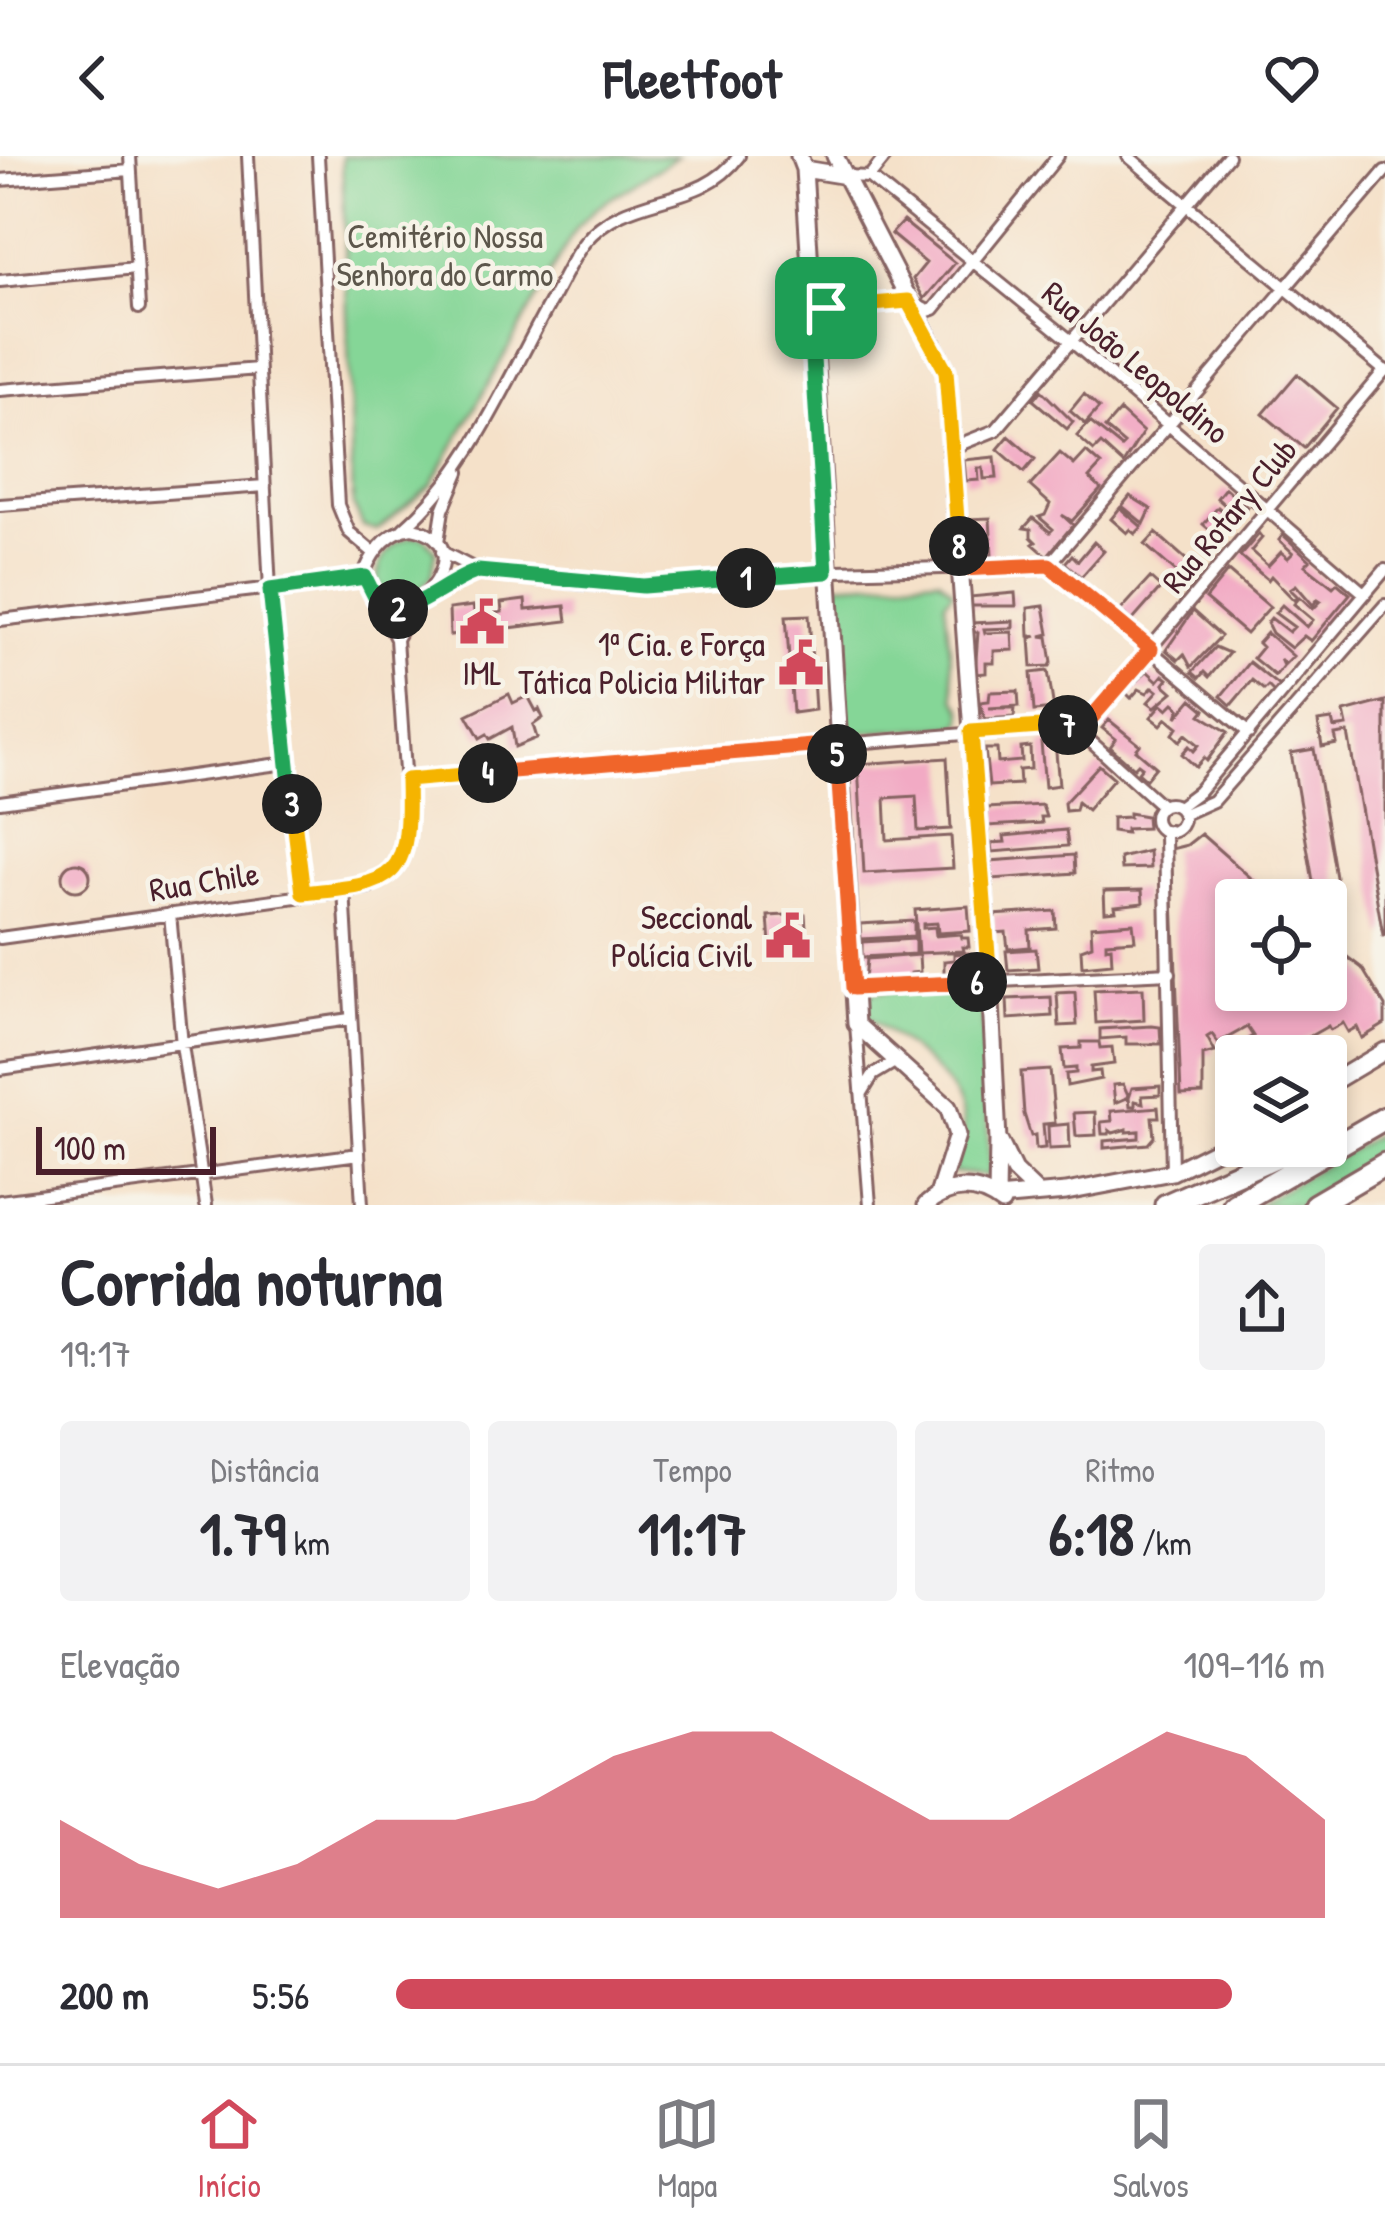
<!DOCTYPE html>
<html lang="pt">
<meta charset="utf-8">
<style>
body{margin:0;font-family:"Patrick Hand",sans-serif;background:#f2f2f3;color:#2b2b33;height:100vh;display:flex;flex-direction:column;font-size:45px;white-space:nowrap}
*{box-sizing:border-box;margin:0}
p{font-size:39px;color:#7c7c81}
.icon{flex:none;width:66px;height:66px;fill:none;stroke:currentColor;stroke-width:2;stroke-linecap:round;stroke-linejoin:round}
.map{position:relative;height:1049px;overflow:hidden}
.side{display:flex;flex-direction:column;background:#fff;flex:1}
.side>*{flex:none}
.buttons{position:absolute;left:1215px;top:723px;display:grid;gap:24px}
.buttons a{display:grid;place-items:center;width:132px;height:132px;border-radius:12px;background:#fff;box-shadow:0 6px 18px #0003;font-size:60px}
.scale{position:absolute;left:36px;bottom:30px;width:180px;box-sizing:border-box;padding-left:12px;border:6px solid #4a1f2b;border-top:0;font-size:33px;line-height:42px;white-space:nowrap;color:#4a1f2b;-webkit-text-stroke:9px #f7f3e8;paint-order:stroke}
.pin{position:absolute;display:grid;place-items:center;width:102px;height:102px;color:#fff;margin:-51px;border-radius:24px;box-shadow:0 6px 18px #0006}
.km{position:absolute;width:60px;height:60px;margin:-30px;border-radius:50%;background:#222;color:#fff;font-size:33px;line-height:60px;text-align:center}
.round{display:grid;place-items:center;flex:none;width:126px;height:126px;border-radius:12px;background:#f2f2f3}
.head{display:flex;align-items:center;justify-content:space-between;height:204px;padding:0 60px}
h1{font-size:66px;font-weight:800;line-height:90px}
.figures{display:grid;grid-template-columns:repeat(3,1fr);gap:18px;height:204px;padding:12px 60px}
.figures div{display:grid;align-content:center;border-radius:12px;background:#f2f2f3;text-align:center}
.figures b{font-size:60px;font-weight:800}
.figures small{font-size:33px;font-weight:400}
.figures p{font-size:33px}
.chart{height:336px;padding:24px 60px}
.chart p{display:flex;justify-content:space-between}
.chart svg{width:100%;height:216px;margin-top:12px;fill:#d1495b;opacity:.7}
ul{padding:0 60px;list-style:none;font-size:39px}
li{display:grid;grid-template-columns:192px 144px 1fr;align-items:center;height:90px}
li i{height:30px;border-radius:15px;background:#d1495b}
header{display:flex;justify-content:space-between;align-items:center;height:156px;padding:0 60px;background:#fff;font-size:54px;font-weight:800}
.tabs{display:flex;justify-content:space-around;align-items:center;height:168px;border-top:3px solid #e1e1e2;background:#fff;font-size:33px;color:#7c7c81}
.tabs a{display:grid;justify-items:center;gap:6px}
.tabs .current{color:#d1495b}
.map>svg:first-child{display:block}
</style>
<header><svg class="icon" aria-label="back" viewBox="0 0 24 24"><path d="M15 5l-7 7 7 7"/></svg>Fleetfoot<svg class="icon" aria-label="heart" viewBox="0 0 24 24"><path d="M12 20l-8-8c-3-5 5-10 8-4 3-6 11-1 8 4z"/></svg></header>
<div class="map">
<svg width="1385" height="1049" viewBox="0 0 1385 1049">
<rect width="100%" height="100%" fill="#f7f3e8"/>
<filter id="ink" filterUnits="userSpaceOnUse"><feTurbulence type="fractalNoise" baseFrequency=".00833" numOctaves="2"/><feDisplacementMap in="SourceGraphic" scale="24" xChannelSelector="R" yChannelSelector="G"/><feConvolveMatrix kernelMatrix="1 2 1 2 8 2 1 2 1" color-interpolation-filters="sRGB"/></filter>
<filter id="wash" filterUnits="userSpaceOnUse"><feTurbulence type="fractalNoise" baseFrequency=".004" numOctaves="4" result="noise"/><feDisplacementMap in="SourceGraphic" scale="48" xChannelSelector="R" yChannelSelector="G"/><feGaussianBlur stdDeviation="2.7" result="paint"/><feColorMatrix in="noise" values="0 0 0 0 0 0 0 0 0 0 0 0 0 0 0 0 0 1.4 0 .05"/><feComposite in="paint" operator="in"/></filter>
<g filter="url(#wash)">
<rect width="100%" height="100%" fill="#f5e1c9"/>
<path fill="#85d697" stroke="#687a61" stroke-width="3" d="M342 0H678L597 51 576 72 431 330 377 374 363 370 353 349Z
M417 380 425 382 436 395 432 420 410 444H389L377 425C378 402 394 382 417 380Z
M939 422 953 434 945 446 955 542 963 553V565L957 570 853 577 844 567 836 428Z
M967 830 982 842 990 1020 951 1016C955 1004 961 991 963 979 969 925 900 887 864 857L862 849 872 836Z
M1385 974V998L1299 1049H1256Z"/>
<g id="blocks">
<path fill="#f2aac4" d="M903 65 955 107 924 143 913 123 926 107 891 78Z
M1297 218 1337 252 1304 292 1263 258Z
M1041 234 1073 266 1067 273 1033 244Z
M1084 238 1099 252 1085 268 1070 255Z
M1120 255 1143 276 1123 308 1101 288 1094 295 1077 280 1090 266 1121 291 1124 288 1105 272Z
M1009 280 1035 303 1024 316 998 293Z
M1086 296 1101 309 1089 322 1101 333 1072 365 1062 359 1073 369 1047 400 1033 388 1036 386 1031 381V373L1024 372 1033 362 1050 376 1053 373 1039 361 1045 359 1050 348 1030 330 1060 297 1074 309Z
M995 301 997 322 984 323 983 312H978L979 324 966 325 964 304Z
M1225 332 1247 351 1238 361 1217 342Z
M1130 340 1151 353 1144 368 1122 350Z
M1218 351 1235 366 1220 383 1203 368Z
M1120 352 1142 371 1135 378 1130 374 1127 377 1111 363Z
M990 362 992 399 970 401 968 363Z
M1156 377 1197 413 1186 425 1145 389Z
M1259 378 1262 382 1251 395 1268 410 1281 396 1288 402 1293 397 1279 384 1283 379 1310 404 1305 409 1333 431 1337 427 1350 438 1311 485 1304 480 1291 492 1272 477 1267 467 1271 462 1289 476 1294 471 1275 457 1282 449 1307 471 1313 464 1294 448 1300 441 1313 453 1321 445 1318 443 1313 449 1296 429 1290 433 1297 440 1294 444 1271 420 1268 424 1240 400Z
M1094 386 1104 395 1081 421 1065 407 1072 399 1078 405Z
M1228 415 1270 451 1246 478 1205 443Z
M1150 422 1161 432 1132 465 1120 455Z
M1015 437 1016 450H970L969 441Z
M525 444 526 454 565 450 567 465 450 479 449 453 473 450 475 460 502 456 501 447Z
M1044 450 1049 478 1041 480 1048 481 1052 506 1050 510 1032 511 1030 482 1037 480H1029L1028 452Z
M1193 455 1221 480 1191 511 1184 498 1178 504 1166 494Z
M809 459 815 554 793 557 786 460Z
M1013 465V472L984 473 985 477 1012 476 1013 494 994 495V507H986V517L975 518 978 476H973L972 467Z
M1267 477 1293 500 1285 508 1280 503 1283 510 1275 520 1253 502 1262 491 1258 487Z
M1215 491 1229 497 1209 521 1204 516 1199 522 1192 516Z
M1249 506 1279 530 1274 536 1268 530 1264 534 1252 524 1231 549 1221 540Z
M1048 515 1054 553 1034 555 1031 517Z
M1147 515 1158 525 1163 519 1168 523 1164 528 1173 536 1155 551 1148 546 1158 535 1153 531 1147 537 1139 533 1131 542 1125 536Z
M1018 535 1019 550 989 552H1015L1014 561 985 563 980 546 989 545 990 536Z
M509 538 513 547 528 540 536 555 539 553 543 562 533 569 537 582 515 591 512 571 490 583 487 578 480 582 467 559Z
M1192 543 1205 554 1201 559 1228 576 1207 605 1204 602 1196 611 1182 598 1189 590 1194 595 1199 589 1186 578 1180 585 1173 578 1178 571 1167 562 1161 569 1151 561 1162 548 1168 553 1174 547 1180 552 1177 561Z
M1385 545V778L1383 779 1348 577 1335 579 1337 588 1322 591 1318 566 1332 564 1334 572 1347 570 1344 556Z
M1109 564 1140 589 1136 594 1156 611 1146 623 1138 616 1142 611 1138 608 1134 612 1110 591 1116 583 1102 572Z
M1055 586 1059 629 1045 631 1041 587Z
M1030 591 1031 613 1019 614 1020 628 989 630 985 593H997L998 607 1022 605 1021 592Z
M1314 593 1337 727 1314 731 1291 597Z
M947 602 951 673 918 675 916 640 885 642 887 684 951 680 953 712 864 717 858 608Z
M1099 609 1114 622 1087 654 1077 646 1075 654 1065 655 1064 647Z
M1042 649 1046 661H1041L1042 667 987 670V652Z
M1129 657 1146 660 1147 672 1126 673V677L1112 675V662L1129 661Z
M1066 674 1068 690 992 696 991 687 1005 686 1004 680Z
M1201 678 1276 744H1236V834H1326V785L1362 812 1385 850V868L1362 882 1357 871 1348 876 1343 867 1330 874 1328 870 1275 900H1248L1240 887 1253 880 1247 871 1218 887 1212 878 1207 881 1215 896 1203 899V938L1181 939 1171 693 1187 689Z
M1149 695 1150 712 1121 713 1120 702Z
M1074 699 1075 717 992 723 990 705Z
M62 721a14 14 0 1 1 28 0a14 14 0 1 1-28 0Z
M1142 734 1143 747 1115 750 1116 755 1105 756 1104 735Z
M968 750 970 775 938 777 937 767 923 768V772L935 771 936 780 961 778 962 782H968L969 791H963L964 795 918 797 915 754Z
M1055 755 1056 772 1029 774 1030 791 1008 793 1006 776 994 777 993 759Z
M805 758 808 799 771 802 768 760Z
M914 765V780L861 783 860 768Z
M1133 767 1135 784 1106 786V791L1111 790 1112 807 1082 810 1081 793 1092 789 1091 770Z
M915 783V798L862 801V786Z
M1036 793 1038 812 1008 814 1006 795Z
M969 797 970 817H958V812H953V818H944V805L954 804V798Z
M919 799 920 816 910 817V822L865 824 867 803Z
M1143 832 1144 864 1096 867 1094 834Z
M1075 836 1077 869 1059 870 1057 837Z
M1051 841 1052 860 1008 863 1007 843Z
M1152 870 1160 871 1161 888H1126V881L1100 883V873Z
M1081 886H1099L1100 892 1112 891 1114 908 1091 911V916L1100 915 1101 923 1067 930 1066 918 1076 917V912L1064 913 1062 893 1081 892Z
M1050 914 1055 967 1043 968 1045 992 1036 993 1035 979 1031 980 1024 958 1021 916Z
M1123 928 1129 941 1132 932 1160 930V939L1142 940 1143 947 1135 945V950H1130L1129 941 1115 947 1113 929Z
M1158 951 1159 961H1152L1154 981 1148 988 1104 992V985L1139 982V975L1127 976V973L1113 977 1109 974V978H1102L1101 966 1112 965 1111 955Z
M1095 956 1096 979 1076 980 1074 957Z
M1069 968 1070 992 1049 993 1048 970Z"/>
</g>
</g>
<g filter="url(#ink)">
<use href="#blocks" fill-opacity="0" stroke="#866362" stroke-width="3"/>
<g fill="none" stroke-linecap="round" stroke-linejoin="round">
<g stroke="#866362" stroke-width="16">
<path id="street" d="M130 0 139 152
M248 0 270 434 303 737
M318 0 338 349 349 376 374 397
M1128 0 1385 215
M847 20 869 21 886 0
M869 21 1071 185 1365 438
M0 24 130 14
M0 125 136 112
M810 153 908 145 928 155 934 153 1058 0
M0 234 258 213
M951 292 996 274 1228 0
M0 349 265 330
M412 372C501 389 375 517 365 415 374 394 389 375 412 372Z
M403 373C472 314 508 221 552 143 562 125 571 104 584 87 627 33 699 55 739 0
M438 386 443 354 459 316
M442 396 479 415
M1049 409 1385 15
M1049 409 1249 577
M430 437 479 415 585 428 643 430 836 415 1049 409
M0 464 365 421
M396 483 415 450
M1064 571 1089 584 1162 650
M407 624 1061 570 1093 560 1385 214
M0 646 287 607
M1155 662a14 14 0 1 1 28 0a14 14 0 1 1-28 0Z
M1178 651 1198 636 1385 414
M1184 658 1213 645 1385 449
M1168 675 1165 680 1172 1016
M344 733 362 1049
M170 758 182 889 206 1049
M0 782 368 731 390 716 399 703 408 659 396 483 376 443
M853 832 1170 817
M856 868 870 1049
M0 913 350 863
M862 937 873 919 898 904
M0 1045 359 998"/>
</g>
<g stroke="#866362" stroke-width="21">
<path id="secondary" d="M799 0 804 13 856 868 948 951 957 979 938 1039
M835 0 946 215 990 825 998 984 997 1042 1066 1036 1172 1016 1236 984
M804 13 847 20
M1326 930 1385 895
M1000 986 1014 1015 1036 1036
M926 1049C950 1028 977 1028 1002 1047"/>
</g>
<g stroke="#866362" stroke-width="27">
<path id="highway" d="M1166 1049 1300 990
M1234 1049 1385 962
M1315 1049 1385 1008"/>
</g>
<use href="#street" stroke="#fff" stroke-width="10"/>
<use href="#secondary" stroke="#fff" stroke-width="15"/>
<use href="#highway" stroke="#fff" stroke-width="21"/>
</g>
</g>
<g fill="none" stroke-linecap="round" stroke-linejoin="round" filter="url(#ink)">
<g stroke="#fff" stroke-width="24">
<path id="split-1" d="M746 422 826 416 810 153 826 152"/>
</g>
<g stroke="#fff" stroke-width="24">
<path id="split-2" d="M398 453C419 452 452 423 478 415L643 430 746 422"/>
</g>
<g stroke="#fff" stroke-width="24">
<path id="split-3" d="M292 648 270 434 365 421 376 443 398 453"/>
</g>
<g stroke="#fff" stroke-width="24">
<path id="split-4" d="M292 648 303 737C397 728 410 724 407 624L488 617"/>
</g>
<g stroke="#fff" stroke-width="24">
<path id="split-5" d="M488 617 836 588 837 598"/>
</g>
<g stroke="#fff" stroke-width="24">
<path id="split-6" d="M837 598 853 832 977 826"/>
</g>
<g stroke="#fff" stroke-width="24">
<path id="split-7" d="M977 826 990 825 971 576 1068 569"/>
</g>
<g stroke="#fff" stroke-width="24">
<path id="split-8" d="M959 390 961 413 1049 409 1151 493 1093 560 1068 569"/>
</g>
<g stroke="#fff" stroke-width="24">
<path id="split-9" d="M826 152 908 145 946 215 959 390"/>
</g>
<use href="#split-1" stroke="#22a559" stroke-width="15"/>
<use href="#split-2" stroke="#22a559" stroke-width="15"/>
<use href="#split-3" stroke="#22a559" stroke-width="15"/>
<use href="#split-4" stroke="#f5b400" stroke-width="15"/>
<use href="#split-5" stroke="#f0652b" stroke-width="15"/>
<use href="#split-6" stroke="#f0652b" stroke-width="15"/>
<use href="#split-7" stroke="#f5b400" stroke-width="15"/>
<use href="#split-8" stroke="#f0652b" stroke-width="15"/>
<use href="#split-9" stroke="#f5b400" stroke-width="15"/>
</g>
<defs>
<g id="civic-bare" transform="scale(3.6)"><path d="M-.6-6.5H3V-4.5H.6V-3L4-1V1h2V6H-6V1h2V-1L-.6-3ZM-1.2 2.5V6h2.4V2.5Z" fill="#d1495b" stroke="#f7f3e8" stroke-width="2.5" paint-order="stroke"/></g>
</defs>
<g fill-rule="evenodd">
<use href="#civic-bare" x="482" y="466"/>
<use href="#civic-bare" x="801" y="507"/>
<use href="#civic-bare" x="788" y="780"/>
</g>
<g text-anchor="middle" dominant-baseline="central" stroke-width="9" stroke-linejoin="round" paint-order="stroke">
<g font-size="33" fill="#5c564b" stroke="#f7f3e8">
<text x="445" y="80">Cemitério Nossa<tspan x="445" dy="38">Senhora do Carmo</tspan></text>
</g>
<g font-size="33" fill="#4a1f2b" stroke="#f7f3e8">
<text transform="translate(1136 206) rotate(40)">Rua João Leopoldino</text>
<text transform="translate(1229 359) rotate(-50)">Rua Rotary Club</text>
<text transform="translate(204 725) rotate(-9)">Rua Chile</text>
</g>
<g font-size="33" fill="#4a1f2b" stroke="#f7f3e8" text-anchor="end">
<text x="765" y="488">1ª Cia. e Força<tspan x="765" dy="38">Tática Policia Militar</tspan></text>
<text x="482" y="517" text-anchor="middle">IML</text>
<text x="752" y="761">Seccional<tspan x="752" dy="38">Polícia Civil</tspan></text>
</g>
</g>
</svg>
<div class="buttons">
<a><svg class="icon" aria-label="locate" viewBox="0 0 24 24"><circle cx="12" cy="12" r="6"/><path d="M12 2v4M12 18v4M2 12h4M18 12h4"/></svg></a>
<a><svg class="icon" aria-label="layers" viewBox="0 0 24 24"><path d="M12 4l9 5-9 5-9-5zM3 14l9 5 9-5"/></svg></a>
</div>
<div class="scale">100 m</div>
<div class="pin" style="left:826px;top:152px;background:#1e9e55"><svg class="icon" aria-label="arrive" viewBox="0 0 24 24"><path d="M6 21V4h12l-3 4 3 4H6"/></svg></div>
<b class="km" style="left:746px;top:422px">1</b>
<b class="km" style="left:398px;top:453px">2</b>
<b class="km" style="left:292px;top:648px">3</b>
<b class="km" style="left:488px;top:617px">4</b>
<b class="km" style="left:837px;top:598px">5</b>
<b class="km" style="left:977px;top:826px">6</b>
<b class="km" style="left:1068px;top:569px">7</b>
<b class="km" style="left:959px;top:390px">8</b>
</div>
<section class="side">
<div class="head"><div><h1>Corrida noturna</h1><p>19:17</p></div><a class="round"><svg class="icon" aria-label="share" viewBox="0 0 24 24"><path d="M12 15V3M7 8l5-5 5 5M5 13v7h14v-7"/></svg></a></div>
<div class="figures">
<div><p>Distância</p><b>1.79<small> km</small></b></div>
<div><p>Tempo</p><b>11:17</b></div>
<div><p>Ritmo</p><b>6:18<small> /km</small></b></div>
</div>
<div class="chart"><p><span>Elevação</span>109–116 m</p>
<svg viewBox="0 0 160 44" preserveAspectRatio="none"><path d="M0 44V24L10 33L20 38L30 33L40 24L50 24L60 20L70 11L80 6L90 6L100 15L110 24L120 24L130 15L140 6L150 11L160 24V44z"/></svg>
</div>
<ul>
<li><b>200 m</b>5:56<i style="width:90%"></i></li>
</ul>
</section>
<nav class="tabs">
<a class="current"><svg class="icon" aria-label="home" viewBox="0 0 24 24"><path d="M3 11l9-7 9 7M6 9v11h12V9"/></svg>Início</a>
<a><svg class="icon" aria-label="map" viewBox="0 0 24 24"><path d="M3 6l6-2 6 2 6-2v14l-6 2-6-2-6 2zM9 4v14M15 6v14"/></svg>Mapa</a>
<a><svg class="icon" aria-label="saved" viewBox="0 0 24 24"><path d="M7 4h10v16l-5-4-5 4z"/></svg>Salvos</a>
</nav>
